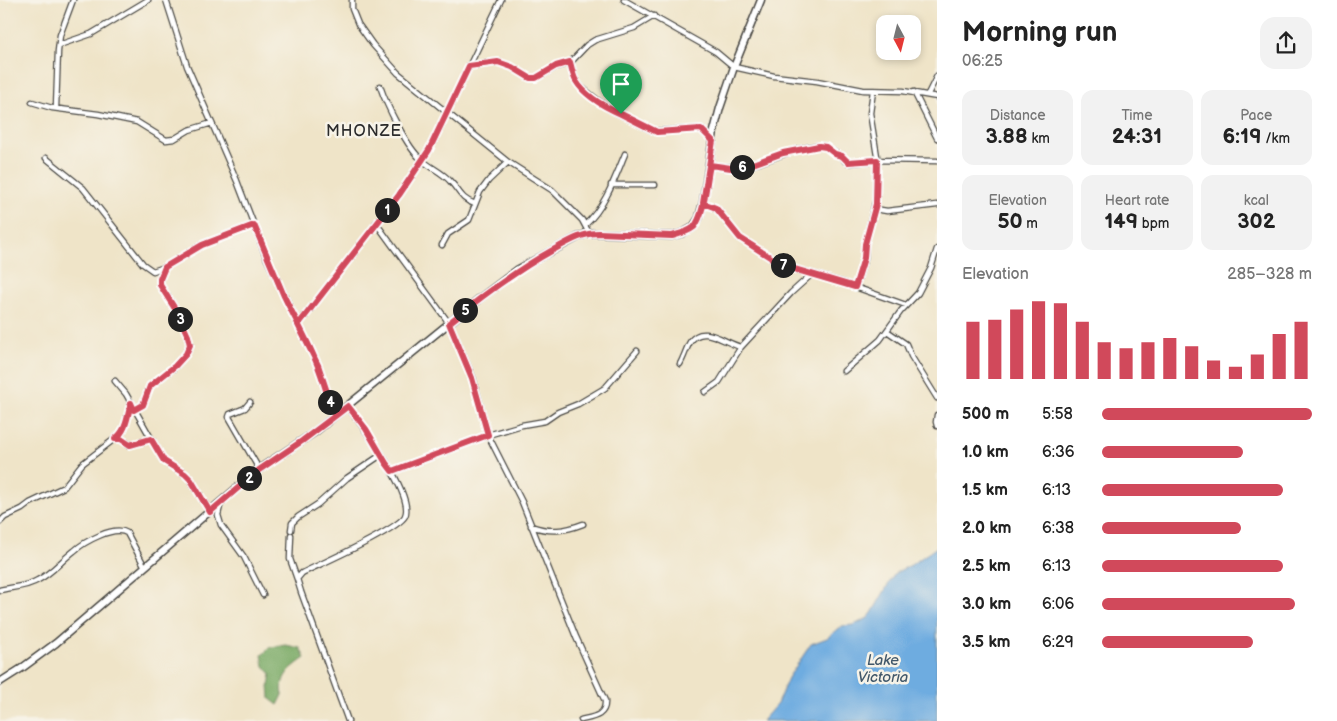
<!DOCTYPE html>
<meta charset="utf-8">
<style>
body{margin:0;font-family:"Balsamiq Sans",sans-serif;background:#f2f2f2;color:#222;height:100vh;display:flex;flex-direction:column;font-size:19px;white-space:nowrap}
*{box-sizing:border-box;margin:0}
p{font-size:16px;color:#767676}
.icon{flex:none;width:28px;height:28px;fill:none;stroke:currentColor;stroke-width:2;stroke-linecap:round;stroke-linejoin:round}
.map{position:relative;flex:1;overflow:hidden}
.side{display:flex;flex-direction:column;background:#fff;width:400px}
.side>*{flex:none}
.needle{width:32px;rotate:173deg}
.fabs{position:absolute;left:876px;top:15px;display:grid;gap:10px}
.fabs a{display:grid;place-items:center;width:45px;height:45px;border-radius:10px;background:#fff;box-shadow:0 2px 8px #0003;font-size:25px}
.pin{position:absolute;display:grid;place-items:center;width:42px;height:42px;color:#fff;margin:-51px -21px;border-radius:50% 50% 50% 0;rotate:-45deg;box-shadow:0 0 5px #0007}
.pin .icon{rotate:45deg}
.km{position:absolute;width:25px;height:25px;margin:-12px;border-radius:50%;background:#222;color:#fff;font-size:14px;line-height:25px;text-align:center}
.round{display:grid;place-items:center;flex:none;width:52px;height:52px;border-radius:15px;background:#f2f2f2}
.overview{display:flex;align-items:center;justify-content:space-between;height:85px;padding:0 25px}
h1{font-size:28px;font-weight:600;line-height:38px}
.metrics{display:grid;grid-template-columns:repeat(3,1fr);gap:8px;height:85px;padding:5px 25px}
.metrics div{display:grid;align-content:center;border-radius:12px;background:#f2f2f2;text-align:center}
.metrics b{font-size:21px;font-weight:600}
.metrics small{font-size:14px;font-weight:400}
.metrics p{font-size:14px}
.chart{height:140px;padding:10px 25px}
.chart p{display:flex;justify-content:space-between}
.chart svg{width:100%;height:90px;margin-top:5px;stroke:#d1495b;stroke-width:6}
ul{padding:0 25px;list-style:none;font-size:16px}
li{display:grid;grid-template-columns:80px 60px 1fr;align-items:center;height:38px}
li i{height:12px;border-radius:6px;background:#d1495b}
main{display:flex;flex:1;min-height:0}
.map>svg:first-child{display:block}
</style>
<main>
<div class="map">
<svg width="937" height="721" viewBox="0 0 937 721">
<rect width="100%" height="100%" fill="#f7f3e8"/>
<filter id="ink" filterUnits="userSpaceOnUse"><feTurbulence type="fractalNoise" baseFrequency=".02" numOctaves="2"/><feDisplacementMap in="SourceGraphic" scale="10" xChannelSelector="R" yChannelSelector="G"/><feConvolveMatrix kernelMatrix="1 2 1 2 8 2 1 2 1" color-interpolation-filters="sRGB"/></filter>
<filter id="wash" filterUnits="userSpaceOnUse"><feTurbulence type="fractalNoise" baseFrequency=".0096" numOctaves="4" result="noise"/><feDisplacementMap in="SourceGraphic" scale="20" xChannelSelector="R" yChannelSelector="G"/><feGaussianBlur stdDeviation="1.12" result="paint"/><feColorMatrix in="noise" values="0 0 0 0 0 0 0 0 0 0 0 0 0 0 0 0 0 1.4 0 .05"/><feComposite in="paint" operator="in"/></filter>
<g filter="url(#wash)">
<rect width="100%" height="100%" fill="#efe4c8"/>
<path fill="#78a963" stroke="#526a47" d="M286 645 300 648 305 658C291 668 279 676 283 695L278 705 270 699 269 685 271 674 264 666 262 655 270 647Z"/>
<path fill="#6eace0" stroke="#4c6c86" d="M937 547V721H762L777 704 788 678 811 644 827 638 842 626 854 625 868 618 872 613 895 573 911 565Z"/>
</g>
<g filter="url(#ink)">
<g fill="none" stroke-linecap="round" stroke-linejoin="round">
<g stroke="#484743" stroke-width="7">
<path id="minor" d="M166 0 187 66 237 181 267 259 318 365 335 416
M352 0V9L358 24 373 45 398 73 508 162 552 190 582 220 589 233
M624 0 716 52 734 67 774 76 817 81 863 90 903 91 937 97
M59 45 91 34 148 0
M570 63 576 81 581 87 608 108 654 131 701 129 713 141
M469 66 498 62 512 67 530 78H536L556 67 570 63 587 45 595 40 634 28 654 16
M380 86C386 104 407 148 422 160 431 168 442 172 450 181 460 191 460 199 475 204
M914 92 937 138
M928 94 937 76
M32 102 52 108 98 114 137 122 166 140 174 139 189 130 212 123
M56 108 58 51 60 35 73 0
M46 158 83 188 143 264 153 271 165 267 202 245 253 225
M710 165C726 168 743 168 759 163 773 158 809 143 822 146 828 147 835 154 842 156L845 161 850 163 877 160 937 161
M611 185H655
M703 203 716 208 740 238 784 266 841 282 906 305
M875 209 887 211 937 205
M376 223 449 323 473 378 488 435 522 502 576 637 605 701C606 716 593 717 581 720
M585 225C605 207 615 178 625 154
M442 245 448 234 469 220 480 192 489 180 508 162
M855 287 865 258V245L876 199 877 156 870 113 873 91
M298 325 399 195 429 150 501 0
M887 331 906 344 911 356 937 398
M680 364C684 357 686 349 690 342 703 323 724 343 741 347
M844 371 880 340 901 311 918 293 931 268 937 249
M115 381 126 394 164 461 185 474 191 480 210 512
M705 392 719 382 741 347 791 293 812 274
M250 402 245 408 230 414 229 417 259 469
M347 406C361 423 415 496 405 516 398 530 320 564 302 573L297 579 301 592 348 721
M134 410 143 405 150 386 175 367 186 354 190 345 188 336 177 311 160 285V279L165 267
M937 415 936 422 937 426
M116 439H121L130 445 151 439
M393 471 488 435 522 425 545 421 558 412 578 404 605 388 637 351
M221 502 218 515 221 525 244 557 263 595
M0 522 5 517 22 509 30 503 64 487 82 464 121 434 125 427 131 403
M531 526C550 533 565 531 583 524
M291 530 292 523 298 517 318 504 347 478 381 455
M291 535 290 559 297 579
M0 590C12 587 27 587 38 580 52 573 61 561 74 551 84 542 114 525 127 533L145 567"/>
</g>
<g stroke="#484743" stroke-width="9">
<path id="primary" d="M0 682 22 668 56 643 259 469 315 432 480 298 517 270 537 259 578 237 589 233 672 236 683 233 693 227 699 218 703 203 714 131 720 108 734 67 761 0"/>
</g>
<use href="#minor" stroke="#fff" stroke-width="4.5"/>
<use href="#primary" stroke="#fff" stroke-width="6"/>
</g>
</g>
<g fill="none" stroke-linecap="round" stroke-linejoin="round" filter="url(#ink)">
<g stroke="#fff" stroke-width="10">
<path id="route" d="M621 114C605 107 585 96 576 81 573 76 572 69 570 62L556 66 536 78H530L512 67 498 62 469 66 429 150 399 195 298 325 318 365 335 416 302 441 259 470 210 512 191 480 185 474 164 461 151 439 130 445 121 439H115C127 430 127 417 131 403L134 410 143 405 150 386 175 366 186 354 190 345 188 336 177 312 160 285V279L165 267 202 245 254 225 284 296C295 319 308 341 317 364 324 381 328 399 335 416L348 406 366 429 386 463 392 471 488 435 472 378 449 323C482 296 515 271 553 250 568 242 581 233 599 233L672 236C679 234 688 232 694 227 705 214 706 182 710 165L731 168 747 166 783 153 819 146 826 147 835 154 842 156 848 162 877 160 876 204 865 244 864 258 855 287 784 266 740 238 716 208 703 203 713 141 701 129 657 132 621 114"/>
</g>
<use href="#route" stroke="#d1495b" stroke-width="6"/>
</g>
<g text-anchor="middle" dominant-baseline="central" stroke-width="5" stroke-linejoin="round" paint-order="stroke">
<g font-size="15" font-style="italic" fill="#42586a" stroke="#f7f3e8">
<text x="883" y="660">Lake<tspan x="883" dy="17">Victoria</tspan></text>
</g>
<g font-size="16" letter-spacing="1" fill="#2b2b2b" stroke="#f7f3e8">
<text x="364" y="131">MHONZE</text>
</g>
</g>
</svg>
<div class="fabs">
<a><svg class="needle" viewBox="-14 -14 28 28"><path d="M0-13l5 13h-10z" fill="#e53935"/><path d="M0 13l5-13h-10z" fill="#767676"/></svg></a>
</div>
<div class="pin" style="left:621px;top:114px;background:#1e9e55"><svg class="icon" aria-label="arrive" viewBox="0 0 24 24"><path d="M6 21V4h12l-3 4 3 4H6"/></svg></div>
<b class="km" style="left:387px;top:210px">1</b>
<b class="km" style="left:249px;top:478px">2</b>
<b class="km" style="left:180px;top:319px">3</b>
<b class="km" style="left:330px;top:402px">4</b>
<b class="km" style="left:465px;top:310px">5</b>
<b class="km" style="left:742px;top:167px">6</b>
<b class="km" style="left:783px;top:265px">7</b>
</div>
<section class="side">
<div class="overview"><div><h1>Morning run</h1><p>06:25</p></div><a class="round"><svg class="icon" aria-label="share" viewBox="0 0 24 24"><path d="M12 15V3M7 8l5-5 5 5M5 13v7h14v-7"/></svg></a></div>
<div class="metrics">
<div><p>Distance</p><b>3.88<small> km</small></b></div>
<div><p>Time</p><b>24:31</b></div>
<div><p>Pace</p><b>6:19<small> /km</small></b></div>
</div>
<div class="metrics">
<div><p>Elevation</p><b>50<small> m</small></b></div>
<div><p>Heart rate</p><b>149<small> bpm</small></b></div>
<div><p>kcal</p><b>302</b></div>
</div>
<div class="chart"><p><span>Elevation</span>285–328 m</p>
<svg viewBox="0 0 160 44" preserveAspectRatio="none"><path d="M5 44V16M15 44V15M25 44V10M35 44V6M45 44V7M55 44V16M65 44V26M75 44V29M85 44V26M95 44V24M105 44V28M115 44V35M125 44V38M135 44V32M145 44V22M155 44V16"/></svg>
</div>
<ul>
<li><b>500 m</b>5:58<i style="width:100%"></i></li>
<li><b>1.0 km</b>6:36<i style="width:67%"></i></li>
<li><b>1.5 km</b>6:13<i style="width:86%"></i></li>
<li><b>2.0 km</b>6:38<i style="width:66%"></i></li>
<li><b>2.5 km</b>6:13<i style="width:86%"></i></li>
<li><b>3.0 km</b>6:06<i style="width:92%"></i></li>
<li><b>3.5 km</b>6:29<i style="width:72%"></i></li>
</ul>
</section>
</main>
